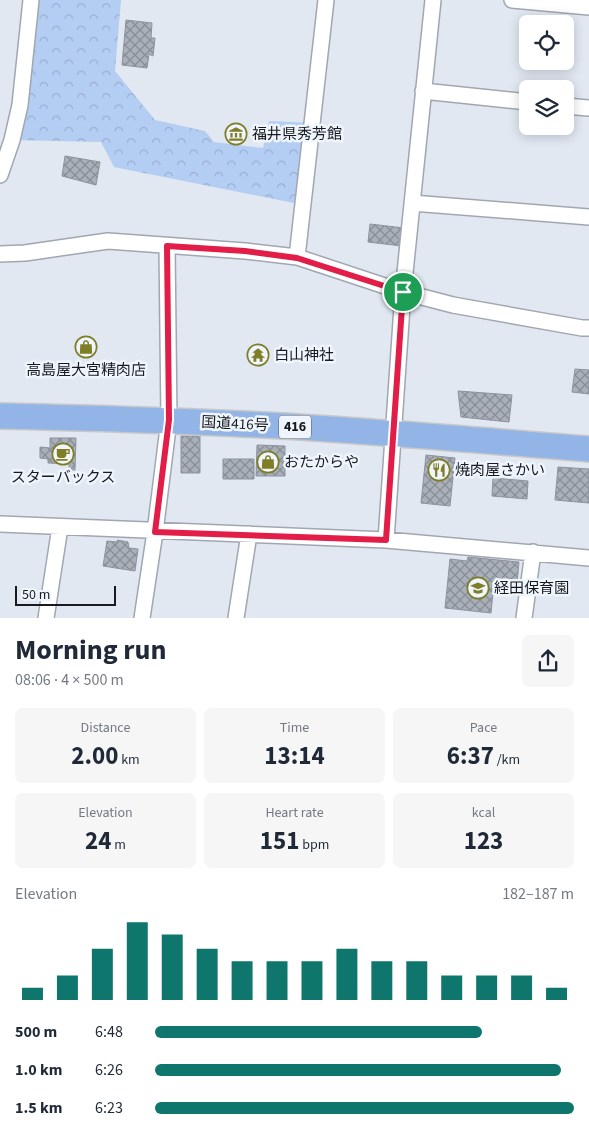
<!DOCTYPE html>
<meta charset="utf-8">
<style>
body{margin:0;font-family:"Source Sans 3","Noto Sans JP",sans-serif;background:#f6f6f7;color:#1f2937;height:100vh;display:flex;flex-direction:column;font-size:19px;white-space:nowrap}
*{box-sizing:border-box;margin:0}
p{font-size:16px;color:#747a83}
.icon{flex:none;width:28px;height:28px;fill:none;stroke:currentColor;stroke-width:2;stroke-linecap:round;stroke-linejoin:round}
.map{position:relative;height:618px;overflow:hidden}
.side{display:flex;flex-direction:column;background:#fff;flex:1}
.side>*{flex:none}
.buttons{position:absolute;left:519px;top:15px;display:grid;gap:10px}
.buttons a{display:grid;place-items:center;width:55px;height:55px;border-radius:8px;background:#fff;box-shadow:0 2px 12px #0003;font-size:25px}
.scale{position:absolute;left:15px;bottom:12px;width:101px;box-sizing:border-box;padding-left:5px;border:2px solid #181a1e;border-top:0;font-size:14px;line-height:18px;white-space:nowrap;color:#181a1e;-webkit-text-stroke:4px #eff5fd;paint-order:stroke}
.pin{position:absolute;display:grid;place-items:center;width:42px;height:42px;color:#fff;margin:-21px;border:2px solid #fff;border-radius:50%;box-shadow:0 1px 5px #0007}
.round{display:grid;place-items:center;flex:none;width:52px;height:52px;border-radius:8px;background:#f6f6f7}
.head{display:flex;align-items:center;justify-content:space-between;height:85px;padding:0 15px}
h1{font-size:28px;font-weight:700;line-height:38px}
.metrics{display:grid;grid-template-columns:repeat(3,1fr);gap:8px;height:85px;padding:5px 15px}
.metrics div{display:grid;align-content:center;border-radius:8px;background:#f6f6f7;text-align:center}
.metrics b{font-size:25px;font-weight:700}
.metrics small{font-size:14px;font-weight:400}
.metrics p{font-size:14px}
.chart{height:140px;padding:10px 15px}
.chart p{display:flex;justify-content:space-between}
.chart svg{width:100%;height:90px;margin-top:5px;stroke:#0f766e;stroke-width:6}
ul{padding:0 15px;list-style:none;font-size:16px}
li{display:grid;grid-template-columns:80px 60px 1fr;align-items:center;height:38px}
li i{height:12px;border-radius:6px;background:#0f766e}
.map>svg:first-child{display:block}
</style>
<div class="map">
<svg width="589" height="618" viewBox="0 0 589 618">
<defs>
<pattern id="forest-crowns" width="20" height="18" patternUnits="userSpaceOnUse" patternTransform="scale(1.25)"><rect width="20" height="18" fill="#b4cdf3"/><path d="M2 6a3 3 0 1 1 6 0M12 15a3 3 0 1 1 6 0" fill="none" stroke="#9aafd0"/></pattern>
<pattern id="building-cross-hatch" width="8" height="8" patternUnits="userSpaceOnUse" patternTransform="scale(1.25)"><rect width="8" height="8" fill="#a9b0b9"/><path d="M0 0l8 8M0 8l8-8" fill="none" stroke="#898e96"/></pattern>
</defs>
<rect width="100%" height="100%" fill="#e1e8f2"/>
<path fill="url(#forest-crowns)" d="M31 0H121L115 71 155 120 205 131 214 142 263 148 269 121 313 123 309 206 114 167 101 142 12 140Z"/>
<path fill="url(#building-cross-hatch)" stroke="#8d939d" d="M126 20 152 23 151 38H155L153 56 149 54 147 68 122 65Z
M65 156 100 162 96 185 62 176Z
M370 224 404 228 402 246 368 242Z
M575 369 589 370V394L572 392Z
M458 391 512 395 509 422 461 417Z
M181 436H200V473H181Z
M50 438H76L75 470H69V464L48 463V459L40 458V447L50 448Z
M257 445 285 446V476H256Z
M426 455 455 458 450 506 421 503Z
M223 459H254V479H223Z
M558 467 589 469V503L555 500Z
M493 478 528 481 527 499 492 496Z
M117 540 128 542 129 548 138 549 135 571 103 566 107 541 118 542Z
M468 557 519 562 516 595 493 592 491 613 445 608 450 559 467 561Z"/>
<g fill="none" stroke-linecap="round" stroke-linejoin="round">
<g stroke="#a1a7b1" stroke-width="18">
<path id="minor" d="M512 0 589 7
M423 91 528 102
M565 106 589 108
M0 175 12 140 20 105 31 0
M412 203 589 217
M0 254 25 253 108 241 245 251 297 257 403 292 453 305 582 328H589
M297 257 326 0
M0 524 386 540 589 558
M386 540 403 292 433 0
M46 618 60 527
M142 618 155 532 169 420 167 246
M236 618 249 534
M524 618 533 552"/>
</g>
<g stroke="#c8c8c9" stroke-width="28">
<path id="trunk" d="M0 416C95 418 189 421 283 426 385 432 487 441 589 449"/>
</g>
<use href="#minor" stroke="#fff" stroke-width="15"/>
<use href="#trunk" stroke="#92b4e6" stroke-width="25"/>
</g>
<g fill="none" stroke-linecap="round" stroke-linejoin="round">
<g stroke="#fff" stroke-width="10">
<path id="route" d="M167 246 245 251 297 258 403 292 386 540 155 532 169 420Z"/>
</g>
<use href="#route" stroke="#e11d48" stroke-width="6"/>
</g>
<defs>
<g id="museum-ring" transform="scale(1.125)"><circle r="9.5" fill="#eff5fd" stroke="#7f7d25" stroke-width="1.5"/><path d="M0-6L6-3V-2H-6V-3ZM-5-1h2V3h-2ZM-1-1h2V3h-2ZM3-1h2V3H3ZM-6 4H6V6H-6Z" fill="#7f7d25"/></g>
<g id="shop-ring" transform="scale(1.125)"><circle r="9.5" fill="#eff5fd" stroke="#7f7d25" stroke-width="1.5"/><path d="M-5-2.5h2.3a2.7 3.5 0 0 1 5.4 0H5L5.5 6h-11ZM-1.5-2.5h3a1.5 2.3 0 0 0-3 0Z" fill="#7f7d25"/></g>
<g id="temple-ring" transform="scale(1.125)"><circle r="9.5" fill="#eff5fd" stroke="#7f7d25" stroke-width="1.5"/><path d="M0-6L5-2H3V0L6.5 2.5H4V6H1.5V3h-3V6H-4V2.5H-6.5L-3 0V-2H-5Z" fill="#7f7d25"/></g>
<g id="cafe-ring" transform="scale(1.125)"><circle r="9.5" fill="#eff5fd" stroke="#7f7d25" stroke-width="1.5"/><path d="M-5.5-4.5H6V0H3Q3 3.5 0 3.5H-2.5Q-5.5 3.5-5.5 0ZM3-3.2v2h1.7v-2ZM-6 4.5H4V6H-6Z" fill="#7f7d25"/></g>
<g id="restaurant-ring" transform="scale(1.125)"><circle r="9.5" fill="#eff5fd" stroke="#7f7d25" stroke-width="1.5"/><path d="M-5-6h1v4h1v-4h1v4h1v-4h1v5L-1.5 .5V6h-2V.5L-5-1ZM5-6V6H3V1.5H1.5Q1.5-4 5-6Z" fill="#7f7d25"/></g>
<g id="school-ring" transform="scale(1.125)"><circle r="9.5" fill="#eff5fd" stroke="#7f7d25" stroke-width="1.5"/><path d="M0-5L7-2L0 1L-7-2ZM-4 1L0 2.5L4 1V4Q0 6-4 4Z" fill="#7f7d25"/></g>
</defs>
<g fill-rule="evenodd">
<use href="#museum-ring" x="236" y="134"/>
<use href="#shop-ring" x="86" y="347"/>
<use href="#temple-ring" x="258" y="355"/>
<use href="#cafe-ring" x="63" y="454"/>
<use href="#shop-ring" x="268" y="462"/>
<use href="#restaurant-ring" x="439" y="470"/>
<use href="#school-ring" x="478" y="588"/>
</g>
<g text-anchor="middle" dominant-baseline="central" stroke-width="5" stroke-linejoin="round" paint-order="stroke">
<rect fill="#eff5fd" stroke="#585c61" stroke-width="1" x="279" y="415.5" width="32" height="23" rx="4"/>
<g font-size="14" font-weight="bold" fill="#181a1e">
<text x="295" y="427">416</text>
</g>
<g font-size="15" fill="#181a1e" stroke="#eff5fd" text-anchor="start">
<text x="252" y="134">福井県秀芳館</text>
<text x="274" y="355">白山神社</text>
<text x="86" y="370" text-anchor="middle">高島屋大宮精肉店</text>
<text x="284" y="462">おたからや</text>
<text x="455" y="470">焼肉屋さかい</text>
<text x="63" y="477" text-anchor="middle">スターバックス</text>
<text x="494" y="588">経田保育園</text>
</g>
<g font-size="15" fill="#181a1e" stroke="#eff5fd">
<text transform="translate(235 424) rotate(3)">国道416号</text>
</g>
</g>
</svg>
<div class="buttons">
<a><svg class="icon" aria-label="locate" viewBox="0 0 24 24"><circle cx="12" cy="12" r="6"/><path d="M12 2v4M12 18v4M2 12h4M18 12h4"/></svg></a>
<a><svg class="icon" aria-label="layers" viewBox="0 0 24 24"><path d="M12 4l9 5-9 5-9-5zM3 14l9 5 9-5"/></svg></a>
</div>
<div class="scale">50 m</div>
<div class="pin" style="left:403px;top:292px;background:#1e9e55"><svg class="icon" aria-label="arrive" viewBox="0 0 24 24"><path d="M6 21V4h12l-3 4 3 4H6"/></svg></div>
</div>
<section class="side">
<div class="head"><div><h1>Morning run</h1><p>08:06 · 4 × 500 m</p></div><a class="round"><svg class="icon" aria-label="share" viewBox="0 0 24 24"><path d="M12 15V3M7 8l5-5 5 5M5 13v7h14v-7"/></svg></a></div>
<div class="metrics">
<div><p>Distance</p><b>2.00<small> km</small></b></div>
<div><p>Time</p><b>13:14</b></div>
<div><p>Pace</p><b>6:37<small> /km</small></b></div>
</div>
<div class="metrics">
<div><p>Elevation</p><b>24<small> m</small></b></div>
<div><p>Heart rate</p><b>151<small> bpm</small></b></div>
<div><p>kcal</p><b>123</b></div>
</div>
<div class="chart"><p><span>Elevation</span>182–187 m</p>
<svg viewBox="0 0 160 44" preserveAspectRatio="none"><path d="M5 44V38M15 44V32M25 44V19M35 44V6M45 44V12M55 44V19M65 44V25M75 44V25M85 44V25M95 44V19M105 44V25M115 44V25M125 44V32M135 44V32M145 44V32M155 44V38"/></svg>
</div>
<ul>
<li><b>500 m</b>6:48<i style="width:78%"></i></li>
<li><b>1.0 km</b>6:26<i style="width:97%"></i></li>
<li><b>1.5 km</b>6:23<i style="width:100%"></i></li>
</ul>
</section>
